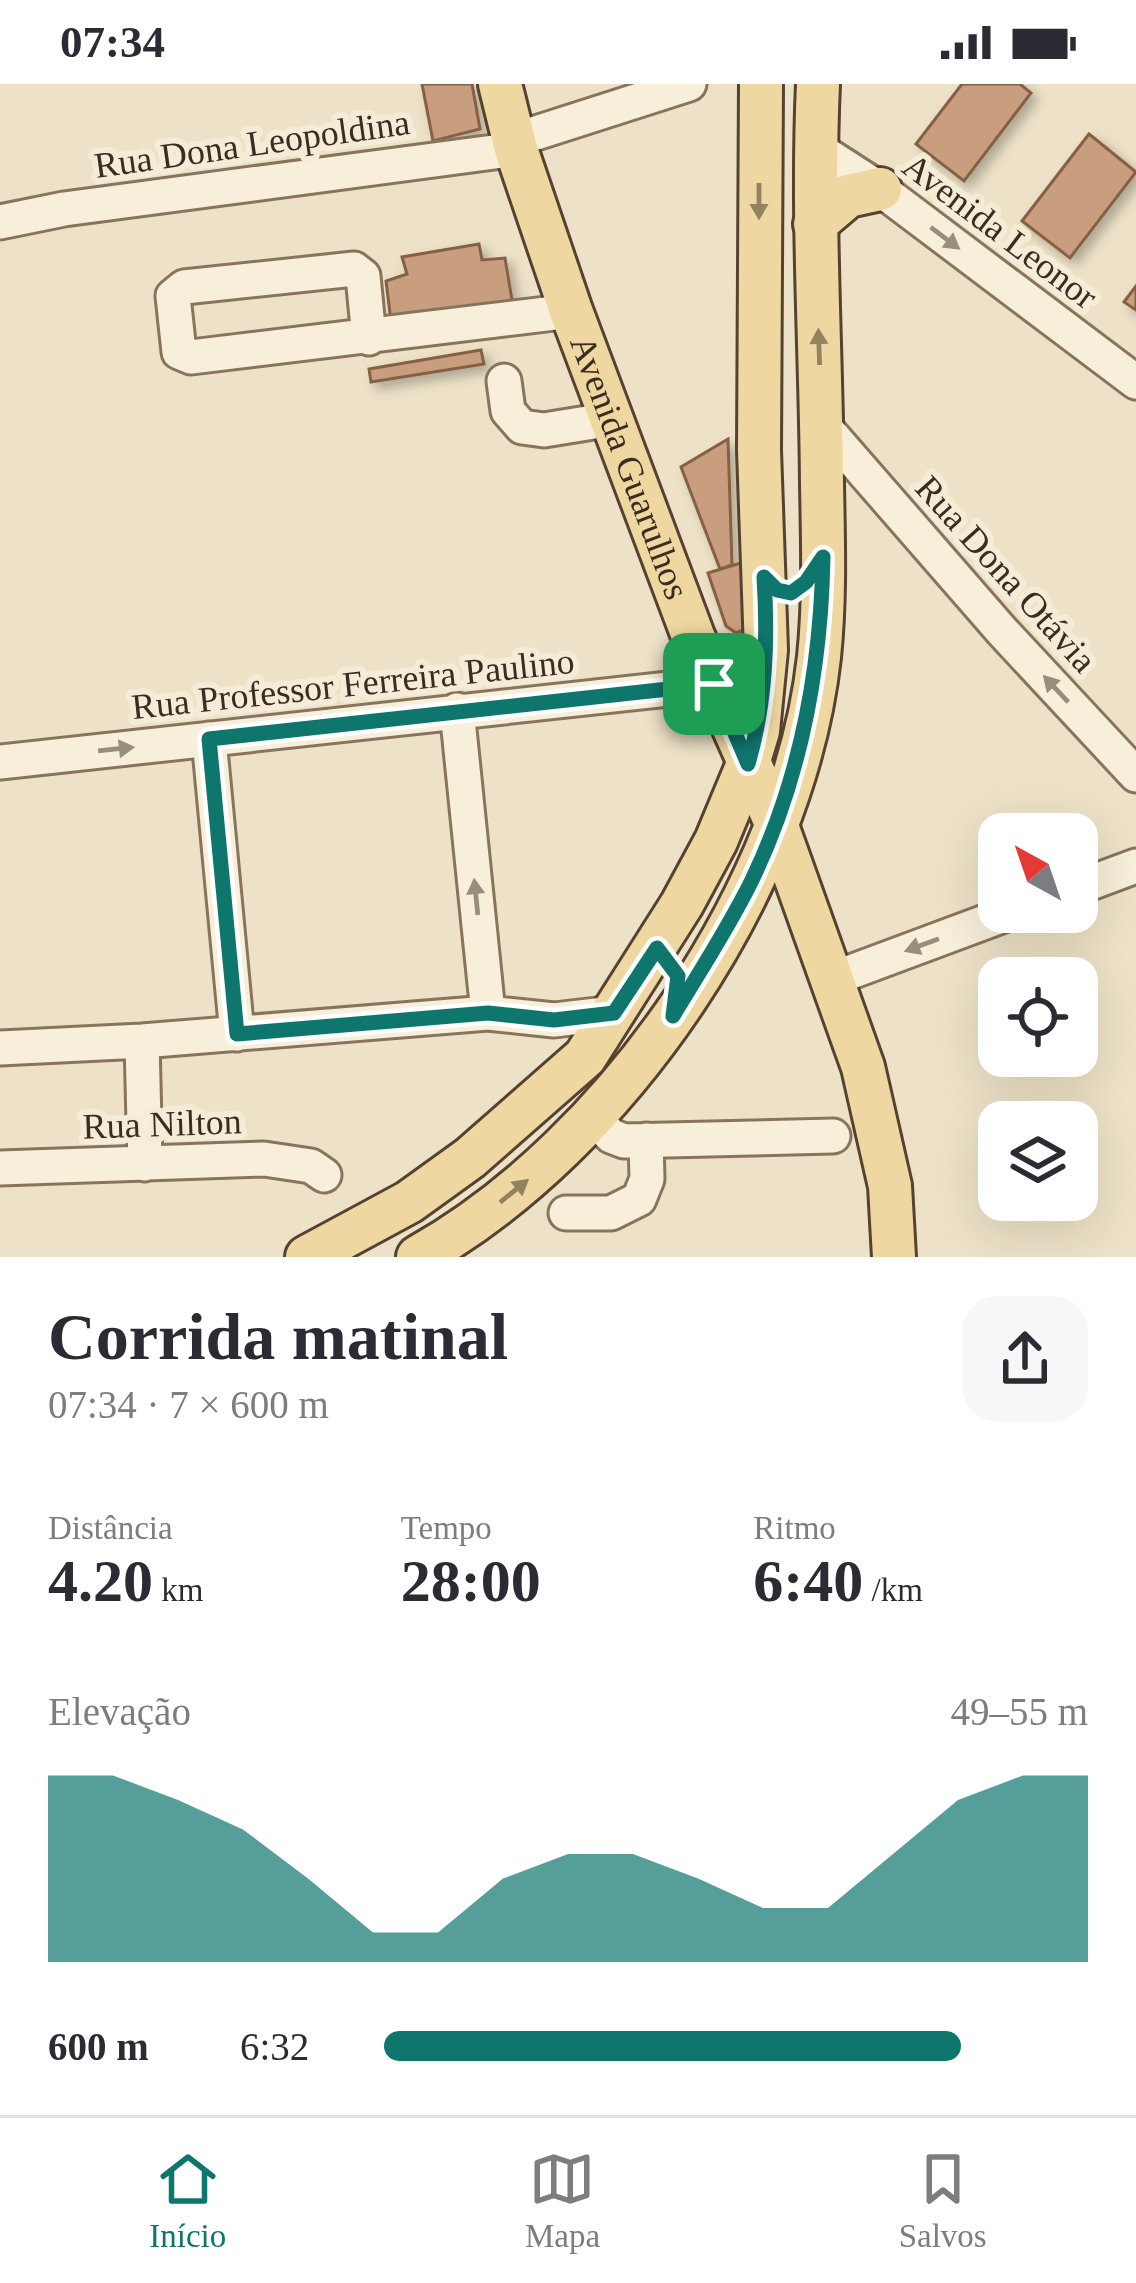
<!DOCTYPE html>
<html lang="pt">
<meta charset="utf-8">
<style>
body{margin:0;font-family:"Times New Roman",serif;background:#f7f7f7;color:#2b2b33;height:100vh;display:flex;flex-direction:column;font-size:45px;white-space:nowrap}
*{box-sizing:border-box;margin:0}
p{font-size:39px;color:#7c7c81}
.icon{flex:none;width:66px;height:66px;fill:none;stroke:currentColor;stroke-width:2;stroke-linecap:round;stroke-linejoin:round}
.map{position:relative;height:1173px;overflow:hidden}
.panel{display:flex;flex-direction:column;background:#fff;flex:1}
.panel>*{flex:none}
.needle{width:78px;rotate:320deg}
.fabs{position:absolute;left:978px;top:729px;display:grid;gap:24px}
.fabs a{display:grid;place-items:center;width:120px;height:120px;border-radius:24px;background:#fff;box-shadow:0 12px 48px #0002;font-size:60px}
.pin{position:absolute;display:grid;place-items:center;width:102px;height:102px;color:#fff;margin:-51px;border-radius:24px;box-shadow:0 6px 18px #0006}
.round{display:grid;place-items:center;flex:none;width:126px;height:126px;border-radius:36px;background:#f7f7f7}
.summary{display:flex;align-items:center;justify-content:space-between;height:204px;padding:0 48px}
h1{font-size:66px;font-weight:700;line-height:90px}
.metrics{display:grid;grid-template-columns:repeat(3,1fr);gap:18px;height:204px;padding:12px 48px}
.metrics div{display:grid;align-content:center}
.metrics b{font-size:60px;font-weight:700}
.metrics small{font-size:33px;font-weight:400}
.metrics p{font-size:33px}
.chart{height:336px;padding:24px 48px}
.chart p{display:flex;justify-content:space-between}
.chart svg{width:100%;height:216px;margin-top:12px;fill:#0f766e;opacity:.7}
ul{padding:0 48px;list-style:none;font-size:39px}
li{display:grid;grid-template-columns:192px 144px 1fr;align-items:center;height:90px}
li i{height:30px;border-radius:15px;background:#0f766e}
.status{display:flex;justify-content:space-between;align-items:center;height:84px;padding:0 60px;background:#fff;direction:ltr}
.status svg{height:33px;fill:currentColor}
.menu{display:flex;justify-content:space-around;align-items:center;height:168px;border-top:3px solid #e1e1e2;background:#fff;font-size:33px;color:#7c7c81}
.menu a{display:grid;justify-items:center;gap:6px}
.menu .selected{color:#0f766e}
.map>svg:first-child{display:block}
</style>
<div class="status"><b>07:34</b><svg viewBox="0 0 49 12"><path d="M0 12V9h3v3zM5 12V6h3v6zM10 12V3h3v9zM15 12V0h3v12zM26 1h20v11H26zM47 4h2v5h-2z"/></svg></div>
<div class="map">
<svg width="1136" height="1173" viewBox="0 0 1136 1173">
<defs>
<filter id="shadow"><feDropShadow dx="6" dy="6" stdDeviation="6" flood-color="#0004"/></filter>
</defs>
<rect width="100%" height="100%" fill="#ede2c7"/>
<path fill="#c99e7e" stroke="#865f44" stroke-width="3" filter="url(#shadow)" d="M422 0H472L480 45 433 57Z
M962 0H1020L1031 9 964 97 916 60Z
M1089 50 1136 88 1070 174 1022 137Z
M479 160 482 176 505 174 513 222 391 237 386 197 407 190 402 173Z
M1136 202V226L1124 218Z
M481 266 484 280 371 298 369 285Z
M728 355 732 481 720 485 681 383Z
M744 478 746 545 736 549 726 542 708 489Z"/>
<g fill="none" stroke-linecap="round" stroke-linejoin="round">
<g stroke="#88745d" stroke-width="39">
<path id="minor" d="M536 49 689 0
M815 63 880 105 1136 298
M0 138 64 125 516 65
M369 254 363 192 354 185 184 203 173 212 179 268 191 273 571 227
M504 297 508 327 522 343 544 346 612 335
M821 339 1002 547 1136 691
M457 626 488 929
M209 655 237 950
M0 678 714 600
M1077 804 1136 782
M832 895 1012 828
M142 957 145 1080
M0 964 142 957 488 929 554 936 614 929
M594 1033 611 1052 624 1057 833 1052
M0 1084 264 1075 311 1082 324 1091
M566 1129H611L639 1115 647 1095 646 1056"/>
</g>
<g stroke="#564231" stroke-width="48">
<g id="major">
<path id="s1" d="M500 0 516 65 571 227 693 552 776 739 863 983 890 1102 894 1173"/>
<path d="M815 140 848 112 880 105"/>
<path d="M307 1173 409 1118 470 1074 585 973 682 820 716 757 748 680 758 647 766 566 759 366 761 0"/>
<path d="M418 1173C618 1061 794 802 819 573 825 515 823 457 822 400 821 266 812 133 818 0"/>
</g>
</g>
<use href="#minor" stroke="#f8efda" stroke-width="33"/>
<use href="#major" stroke="#eed7a1" stroke-width="42"/>
</g>
<defs><path id="oneway-solid" d="M-6-.8H1V-3.2L6.5 0L1 3.2V.8H-6Z" transform="scale(3)"/></defs>
<g fill="#948260">
<use href="#oneway-solid" transform="translate(759 117) rotate(90)"/>
<use href="#oneway-solid" transform="translate(819 263) rotate(-92)"/>
<use href="#oneway-solid" transform="translate(514 1107) rotate(-39)"/>
</g>
<g fill="#988e7d">
<use href="#oneway-solid" transform="translate(945 154) rotate(37)"/>
<use href="#oneway-solid" transform="translate(1056 605) rotate(-133)"/>
<use href="#oneway-solid" transform="translate(116 665) rotate(-6)"/>
<use href="#oneway-solid" transform="translate(476 813) rotate(-96)"/>
<use href="#oneway-solid" transform="translate(922 861) rotate(160)"/>
</g>
<g fill="none" stroke-linecap="round" stroke-linejoin="round">
<g stroke="#fff" stroke-width="24">
<path id="route" d="M823 473C821 586 801 694 752 796 729 843 700 887 673 932L678 892 657 864 614 929 554 936 488 929 237 950 209 655 714 600 748 680C766 618 768 556 764 493L777 506 791 509 806 498Z"/>
</g>
<use href="#route" stroke="#0f766e" stroke-width="15"/>
</g>
<g text-anchor="middle" dominant-baseline="central" stroke-width="12" stroke-linejoin="round" paint-order="stroke">
<g font-size="36" fill="#392c20" stroke="#f4ecd6">
<text transform="translate(252 60) rotate(-8)">Rua Dona Leopoldina</text>
<text transform="translate(1000 147) rotate(37)">Avenida Leonor</text>
<text stroke="none"><textPath href="#s1" startOffset="405">Avenida Guarulhos</textPath></text>
<text transform="translate(1006 490) rotate(48)">Rua Dona Otávia</text>
<text transform="translate(353 600) rotate(-6)">Rua Professor Ferreira Paulino</text>
<text transform="translate(162 1040) rotate(-2)">Rua Nilton</text>
</g>
</g>
</svg>
<div class="fabs">
<a><svg class="needle" viewBox="-14 -14 28 28"><path d="M0-13l5 13h-10z" fill="#e53935"/><path d="M0 13l5-13h-10z" fill="#7c7c81"/></svg></a>
<a><svg class="icon" aria-label="locate" viewBox="0 0 24 24"><circle cx="12" cy="12" r="6"/><path d="M12 2v4M12 18v4M2 12h4M18 12h4"/></svg></a>
<a><svg class="icon" aria-label="layers" viewBox="0 0 24 24"><path d="M12 4l9 5-9 5-9-5zM3 14l9 5 9-5"/></svg></a>
</div>
<div class="pin" style="left:714px;top:600px;background:#1e9e55"><svg class="icon" aria-label="arrive" viewBox="0 0 24 24"><path d="M6 21V4h12l-3 4 3 4H6"/></svg></div>
</div>
<section class="panel">
<div class="summary"><div><h1>Corrida matinal</h1><p>07:34 · 7 × 600 m</p></div><a class="round"><svg class="icon" aria-label="share" viewBox="0 0 24 24"><path d="M12 15V3M7 8l5-5 5 5M5 13v7h14v-7"/></svg></a></div>
<div class="metrics">
<div><p>Distância</p><b>4.20<small> km</small></b></div>
<div><p>Tempo</p><b>28:00</b></div>
<div><p>Ritmo</p><b>6:40<small> /km</small></b></div>
</div>
<div class="chart"><p><span>Elevação</span>49–55 m</p>
<svg viewBox="0 0 160 44" preserveAspectRatio="none"><path d="M0 44V6L10 6L20 11L30 17L40 27L50 38L60 38L70 27L80 22L90 22L100 27L110 33L120 33L130 22L140 11L150 6L160 6V44z"/></svg>
</div>
<ul>
<li><b>600 m</b>6:32<i style="width:82%"></i></li>
</ul>
</section>
<nav class="menu">
<a class="selected"><svg class="icon" aria-label="home" viewBox="0 0 24 24"><path d="M3 11l9-7 9 7M6 9v11h12V9"/></svg>Início</a>
<a><svg class="icon" aria-label="map" viewBox="0 0 24 24"><path d="M3 6l6-2 6 2 6-2v14l-6 2-6-2-6 2zM9 4v14M15 6v14"/></svg>Mapa</a>
<a><svg class="icon" aria-label="saved" viewBox="0 0 24 24"><path d="M7 4h10v16l-5-4-5 4z"/></svg>Salvos</a>
</nav>
